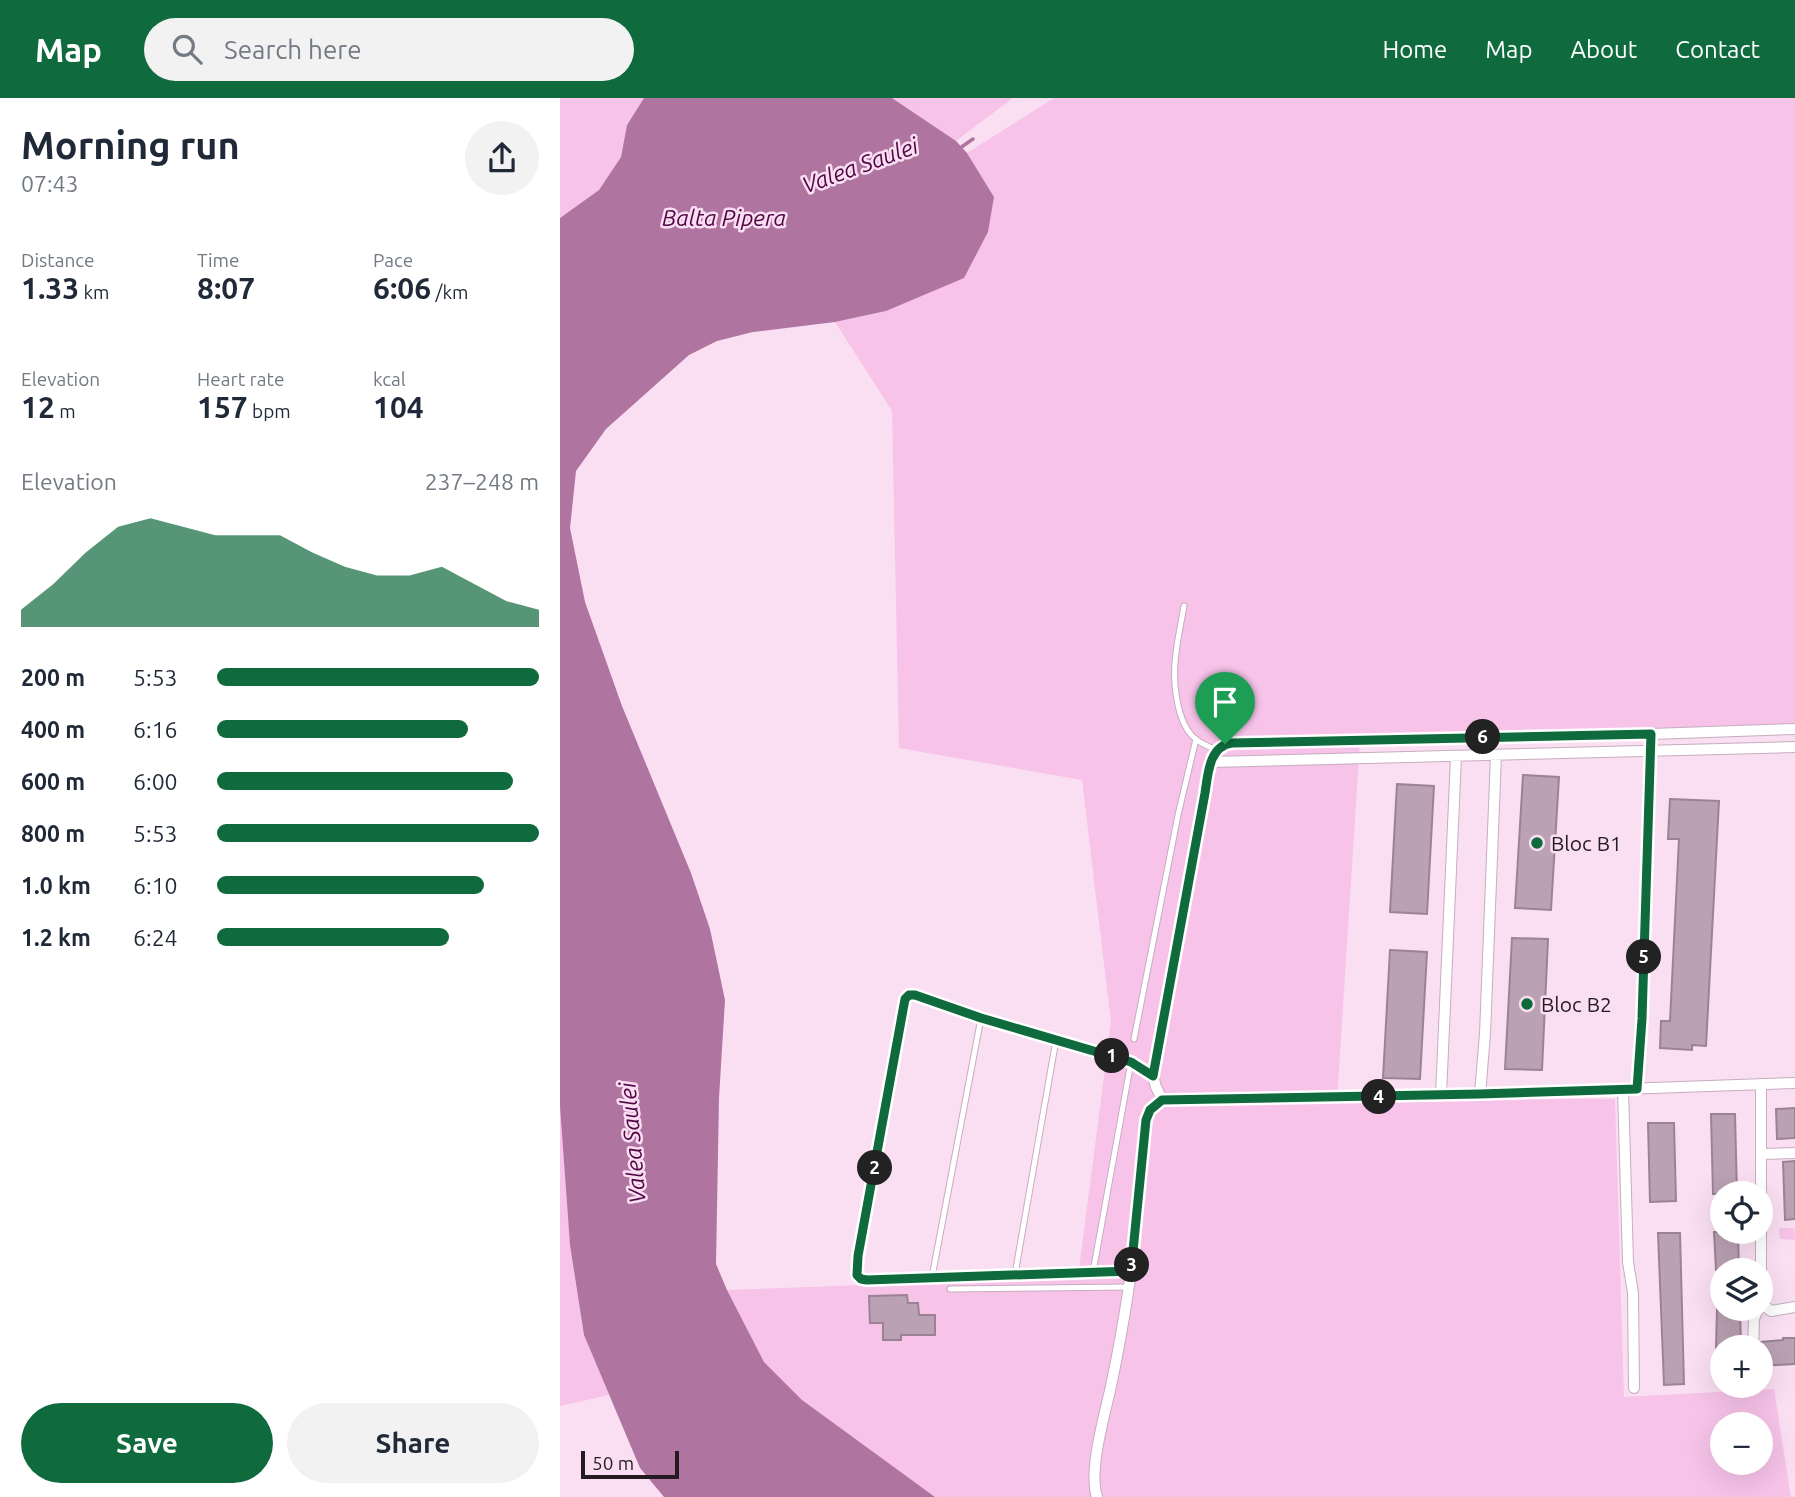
<!DOCTYPE html>
<meta charset="utf-8">
<style>
body{margin:0;font-family:Ubuntu,sans-serif;background:#f2f2f3;color:#1f2937;height:100vh;display:flex;flex-direction:column;font-size:26px;white-space:nowrap}
*{box-sizing:border-box;margin:0}
p{font-size:23px;color:#747a83}
.icon{flex:none;width:38px;height:38px;fill:none;stroke:currentColor;stroke-width:2;stroke-linecap:round;stroke-linejoin:round}
.map{position:relative;flex:1;overflow:hidden}
.panel{display:flex;flex-direction:column;background:#fff;width:560px}
.panel>*{flex:none}
.controls{position:absolute;left:1150px;top:1083px;display:grid;gap:14px}
.controls a{display:grid;place-items:center;width:63px;height:63px;border-radius:50%;background:#fff;box-shadow:0 7px 28px #0002;font-size:35px}
.scale{position:absolute;left:21px;bottom:18px;width:98px;box-sizing:border-box;padding-left:7px;border:4px solid #241b21;border-top:0;font-size:19px;line-height:24px;white-space:nowrap;color:#241b21;-webkit-text-stroke:5px #fadff2;paint-order:stroke}
.pin{position:absolute;display:grid;place-items:center;width:60px;height:60px;color:#fff;margin:-72px -30px;border-radius:50% 50% 50% 0;rotate:-45deg;box-shadow:0 0 7px #0007}
.pin .icon{rotate:45deg}
.km{position:absolute;width:35px;height:35px;margin:-18px;border-radius:50%;background:#222;color:#fff;font-size:19px;line-height:35px;text-align:center}
.round{display:grid;place-items:center;flex:none;width:74px;height:74px;border-radius:37px;background:#f2f2f3}
.head{display:flex;align-items:center;justify-content:space-between;height:119px;padding:0 21px}
h1{font-size:38px;font-weight:700;line-height:52px}
.figures{display:grid;grid-template-columns:repeat(3,1fr);gap:10px;height:119px;padding:7px 21px}
.figures div{display:grid;align-content:center}
.figures b{font-size:30px;font-weight:700}
.figures small{font-size:19px;font-weight:400}
.figures p{font-size:19px}
.chart{height:196px;padding:14px 21px}
.chart p{display:flex;justify-content:space-between}
.chart svg{width:100%;height:126px;margin-top:7px;fill:#0f6b3e;opacity:.7}
.button{display:flex;gap:14px;margin-top:auto;padding:14px 21px}
.button a{flex:1;height:80px;border-radius:42px;background:#0f6b3e;color:#fff;font-size:28px;font-weight:700;line-height:80px;text-align:center}
.button a+a{background:#f2f2f3;color:#1f2937}
ul{padding:0 21px;list-style:none;font-size:23px}
li{display:grid;grid-template-columns:112px 84px 1fr;align-items:center;height:52px}
li i{height:18px;border-radius:9px;background:#0f6b3e}
header{display:flex;align-items:center;gap:42px;box-sizing:border-box;height:98px;padding:0 35px;background:#0f6b3e;color:#fff}
header strong{font-size:33px}
nav{display:flex;gap:38px;margin-inline-start:auto;font-size:24px}
.search{width:490px;height:63px;background:#f2f2f3;display:flex;align-items:center;gap:18px;box-sizing:border-box;padding:0 24px;border-radius:38px;color:#747a83;font-size:26px}
main{display:flex;flex:1;min-height:0}
.map>svg:first-child{display:block}
</style>
<header>
<strong>Map</strong>
<div class="search"><svg class="icon" aria-label="search" viewBox="0 0 24 24"><circle cx="10" cy="10" r="6"/><path d="M15 15l6 6"/></svg>Search here</div>
<nav><a>Home</a><a>Map</a><a>About</a><a>Contact</a></nav>
</header>
<main>
<section class="panel">
<div class="head"><div><h1>Morning run</h1><p>07:43</p></div><a class="round"><svg class="icon" aria-label="share" viewBox="0 0 24 24"><path d="M12 15V3M7 8l5-5 5 5M5 13v7h14v-7"/></svg></a></div>
<div class="figures">
<div><p>Distance</p><b>1.33<small> km</small></b></div>
<div><p>Time</p><b>8:07</b></div>
<div><p>Pace</p><b>6:06<small> /km</small></b></div>
</div>
<div class="figures">
<div><p>Elevation</p><b>12<small> m</small></b></div>
<div><p>Heart rate</p><b>157<small> bpm</small></b></div>
<div><p>kcal</p><b>104</b></div>
</div>
<div class="chart"><p><span>Elevation</span>237–248 m</p>
<svg viewBox="0 0 160 44" preserveAspectRatio="none"><path d="M0 44V38L10 29L20 18L30 9L40 6L50 9L60 12L70 12L80 12L90 18L100 23L110 26L120 26L130 23L140 29L150 35L160 38V44z"/></svg>
</div>
<ul>
<li><b>200 m</b>5:53<i style="width:100%"></i></li>
<li><b>400 m</b>6:16<i style="width:78%"></i></li>
<li><b>600 m</b>6:00<i style="width:92%"></i></li>
<li><b>800 m</b>5:53<i style="width:100%"></i></li>
<li><b>1.0 km</b>6:10<i style="width:83%"></i></li>
<li><b>1.2 km</b>6:24<i style="width:72%"></i></li>
</ul>
<div class="button"><a>Save</a><a>Share</a></div>
</section>
<div class="map">
<svg width="1235" height="1399" viewBox="0 0 1235 1399">
<rect width="100%" height="100%" fill="#fadff2"/>
<path fill="#f7c3e9" fill-rule="evenodd" d="M0 0H84L67 27 61 59 39 92 0 120Z
M332 0H453L396 43Z
M494 0H1235V634L800 643 777 1002 1055 1001 1064 1299 1214 1291 1231 1399H375L242 1302 204 1264 167 1192 518 1179 551 924 522 682 339 650 332 313 275 224 326 213 434 99 407 55ZM1162 1326H1200V1365H1162Z
M0 1009 10 1147 24 1237 49 1297 0 1308Z
M1219 1130H1234L1235 1142 1220 1141Z"/>
<path fill="#b074a1" d="M84 0H332L396 43 407 55 434 99 428 134 404 180 326 213 275 224 193 234 157 243 129 257 46 331 16 373 10 430 25 504 62 608 131 775 150 831 165 902 159 1000 156 1166 167 1192 204 1264 242 1302 375 1399H104L80 1370 24 1237 10 1147 0 1009V120L39 92 61 59 67 27Z"/>
<g fill="none" stroke-linecap="round" stroke-linejoin="round">
<path stroke="#b074a1" stroke-width="3.5" d="M400 50 413 41"/>
</g>
<path fill="#baa1b3" stroke="#9b8394" stroke-width="2" d="M963 677 999 679 991 812 955 810Z
M837 686 874 688 867 816 830 814Z
M1110 701 1159 703 1146 948 1132 947V952L1100 950 1101 923H1110L1119 741H1108Z
M952 840 988 841 982 972 945 971Z
M830 852 867 854 860 981 823 980Z
M1235 1010V1040L1217 1041 1216 1011Z
M1151 1016H1175L1177 1096H1153Z
M1088 1025H1114L1116 1103 1090 1104Z
M1235 1063V1121L1225 1122 1223 1064Z
M1154 1134H1178L1179 1172H1156Z
M1098 1135H1120L1124 1286 1104 1287Z
M347 1197 348 1205H358L359 1217H375V1237H341V1242H323V1225H310L309 1198Z
M1157 1211H1180L1181 1250H1156Z
M1223 1240H1235V1266L1200 1268 1201 1244 1223 1242Z"/>
<g fill="none" stroke-linecap="round" stroke-linejoin="round">
<g stroke="#c6adbf" stroke-width="7">
<path id="lane" d="M624 508C617 547 609 576 620 615 623 625 628 636 637 642 642 646 650 649 656 652
M574 941 618 717 636 641
M571 1173 307 1182 301 1181 297 1177 296 1172 345 901 350 897H355L421 920 571 964 592 977
M533 1174 571 964
M455 1176 496 942
M372 1179 421 920
M390 1191 569 1189"/>
</g>
<g stroke="#c6adbf" stroke-width="12">
<path id="street" d="M652 664 1235 649
M1201 986V1201L1202 1206 1211 1213 1235 1209
M1063 991 1068 1164 1073 1195 1074 1290
M1077 991 1082 921 1090 646
M920 996 925 936 936 657
M881 997 896 659
M602 1001 596 989 593 978 645 695C648 676 649 648 672 645L1091 636 1235 631
M1201 1056 1235 1055
M1193 1250 1194 1221 1198 1211
M537 1399C528 1373 545 1316 551 1288 558 1255 564 1221 569 1188 577 1133 580 1077 586 1022L590 1012 602 1001 920 996 1235 985"/>
</g>
<use href="#lane" stroke="#fff" stroke-width="5"/>
<use href="#street" stroke="#fff" stroke-width="10"/>
</g>
<g fill="none" stroke-linecap="round" stroke-linejoin="round">
<g stroke="#fff" stroke-width="14">
<path id="route" d="M1091 636 1082 921 1077 991 920 996 602 1002 590 1012 586 1022 571 1173 307 1182 301 1181 297 1177 298 1158 345 901 349 897H355L421 920 571 964 593 978 645 695C648 676 649 648 672 645Z"/>
</g>
<use href="#route" stroke="#0f6b3e" stroke-width="9"/>
</g>
<g fill="#0f6b3e" stroke="#fadff2" stroke-width="2.5">
<circle cx="977" cy="745" r="7"/>
<circle cx="967" cy="906" r="7"/>
</g>
<g text-anchor="middle" dominant-baseline="central" stroke-width="5" stroke-linejoin="round" paint-order="stroke">
<g font-size="21" fill="#241b21" stroke="#fadff2" text-anchor="start">
<text x="991" y="745">Bloc B1</text>
<text x="981" y="906">Bloc B2</text>
</g>
<g font-size="23" font-style="italic" fill="#520646" stroke="#fadff2">
<text transform="translate(300 67) rotate(-20)">Valea Saulei</text>
<text x="164" y="119">Balta Pipera</text>
<text transform="translate(72 1045) rotate(-95)">Valea Saulei</text>
</g>
</g>
</svg>
<div class="controls">
<a><svg class="icon" aria-label="locate" viewBox="0 0 24 24"><circle cx="12" cy="12" r="6"/><path d="M12 2v4M12 18v4M2 12h4M18 12h4"/></svg></a>
<a><svg class="icon" aria-label="layers" viewBox="0 0 24 24"><path d="M12 4l9 5-9 5-9-5zM3 14l9 5 9-5"/></svg></a>
<a>+</a>
<a>−</a>
</div>
<div class="scale">50 m</div>
<div class="pin" style="left:665px;top:646px;background:#1e9e55"><svg class="icon" aria-label="arrive" viewBox="0 0 24 24"><path d="M6 21V4h12l-3 4 3 4H6"/></svg></div>
<b class="km" style="left:552px;top:958px">1</b>
<b class="km" style="left:315px;top:1070px">2</b>
<b class="km" style="left:572px;top:1167px">3</b>
<b class="km" style="left:819px;top:999px">4</b>
<b class="km" style="left:1084px;top:859px">5</b>
<b class="km" style="left:923px;top:639px">6</b>
</div>
</main>
